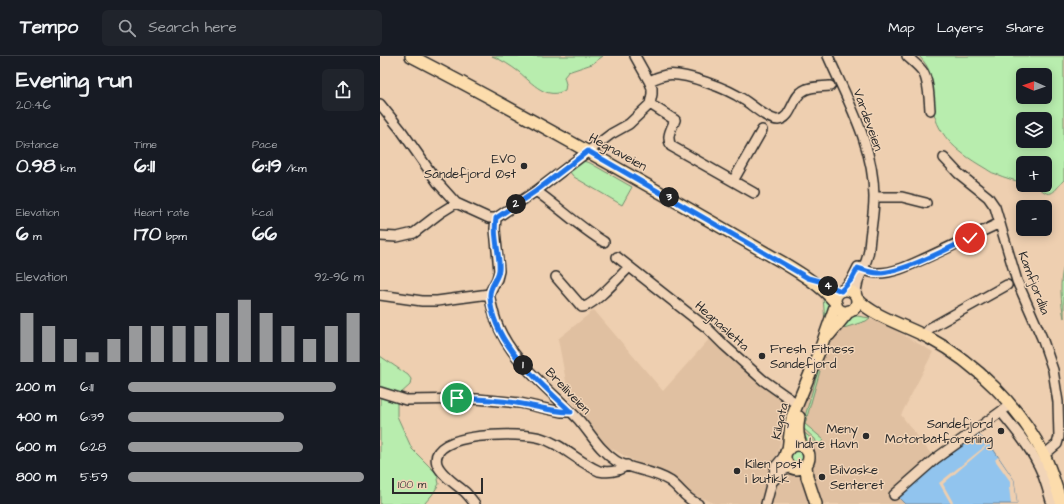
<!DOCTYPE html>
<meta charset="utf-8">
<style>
body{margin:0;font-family:"Architects Daughter",sans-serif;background:#20242c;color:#f1f3f6;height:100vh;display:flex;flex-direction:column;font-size:15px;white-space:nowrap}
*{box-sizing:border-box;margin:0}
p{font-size:13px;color:#9ea1a6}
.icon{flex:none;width:22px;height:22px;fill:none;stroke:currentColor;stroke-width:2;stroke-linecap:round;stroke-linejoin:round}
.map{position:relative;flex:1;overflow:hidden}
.side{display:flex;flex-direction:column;background:#171b24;width:380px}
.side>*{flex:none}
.needle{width:26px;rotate:272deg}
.fabs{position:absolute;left:636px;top:12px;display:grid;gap:8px}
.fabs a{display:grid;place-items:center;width:36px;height:36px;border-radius:6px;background:#171b24;box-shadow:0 2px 10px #0003;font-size:20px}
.scale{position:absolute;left:12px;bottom:10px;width:91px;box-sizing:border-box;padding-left:4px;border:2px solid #2b2b2b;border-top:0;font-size:11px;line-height:14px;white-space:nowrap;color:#2b2b2b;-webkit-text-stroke:3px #f1d4b7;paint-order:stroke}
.pin{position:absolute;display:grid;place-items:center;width:34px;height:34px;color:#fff;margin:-17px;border:2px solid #fff;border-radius:50%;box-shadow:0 1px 4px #0007}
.km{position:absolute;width:20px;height:20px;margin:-10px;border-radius:50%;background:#222;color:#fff;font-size:11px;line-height:20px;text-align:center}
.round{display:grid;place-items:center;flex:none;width:42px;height:42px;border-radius:6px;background:#20242c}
.headline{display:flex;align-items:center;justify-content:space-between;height:68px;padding:0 16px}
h1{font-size:22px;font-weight:700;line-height:30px}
.stats{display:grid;grid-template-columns:repeat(3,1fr);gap:6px;height:68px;padding:4px 16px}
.stats div{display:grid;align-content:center}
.stats b{font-size:20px;font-weight:700}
.stats small{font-size:11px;font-weight:400}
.stats p{font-size:11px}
.chart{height:112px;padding:8px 16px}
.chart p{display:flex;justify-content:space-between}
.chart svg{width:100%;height:72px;margin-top:4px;stroke:#98999b;stroke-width:6}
ul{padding:0 16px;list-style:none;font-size:13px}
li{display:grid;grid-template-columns:64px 48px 1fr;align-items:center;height:30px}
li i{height:10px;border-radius:5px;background:#98999b}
header{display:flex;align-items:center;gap:24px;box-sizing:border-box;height:56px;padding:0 20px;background:#171b24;border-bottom:1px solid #363941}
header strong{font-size:19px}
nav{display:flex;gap:22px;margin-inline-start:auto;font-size:14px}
.search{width:280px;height:36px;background:#20242c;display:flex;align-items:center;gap:10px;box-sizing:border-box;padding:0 14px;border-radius:6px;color:#9ea1a6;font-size:15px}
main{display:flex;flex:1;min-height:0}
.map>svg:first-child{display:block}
</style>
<header>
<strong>Tempo</strong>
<div class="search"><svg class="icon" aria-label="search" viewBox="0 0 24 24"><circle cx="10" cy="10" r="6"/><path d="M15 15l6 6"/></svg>Search here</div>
<nav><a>Map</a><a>Layers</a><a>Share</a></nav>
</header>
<main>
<section class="side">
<div class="headline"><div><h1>Evening run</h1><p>20:46</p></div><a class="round"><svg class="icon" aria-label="share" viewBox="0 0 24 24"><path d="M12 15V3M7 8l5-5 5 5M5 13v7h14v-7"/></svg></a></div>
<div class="stats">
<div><p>Distance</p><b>0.98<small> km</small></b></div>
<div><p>Time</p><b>6:11</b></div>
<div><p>Pace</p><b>6:19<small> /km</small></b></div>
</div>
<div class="stats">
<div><p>Elevation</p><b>6<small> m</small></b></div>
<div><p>Heart rate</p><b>170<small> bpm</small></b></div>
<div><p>kcal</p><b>66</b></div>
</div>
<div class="chart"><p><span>Elevation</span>92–96 m</p>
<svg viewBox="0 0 160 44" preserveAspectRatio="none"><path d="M5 44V14M15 44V22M25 44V30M35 44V38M45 44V30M55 44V22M65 44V22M75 44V22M85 44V22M95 44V14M105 44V6M115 44V14M125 44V22M135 44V30M145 44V22M155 44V14"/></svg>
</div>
<ul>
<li><b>200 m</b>6:11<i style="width:88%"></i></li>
<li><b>400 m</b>6:39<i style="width:66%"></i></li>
<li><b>600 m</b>6:28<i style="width:74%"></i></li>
<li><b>800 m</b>5:59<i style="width:100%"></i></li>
</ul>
</section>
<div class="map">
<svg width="684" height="448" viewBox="0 0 684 448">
<rect width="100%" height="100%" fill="#eecfb0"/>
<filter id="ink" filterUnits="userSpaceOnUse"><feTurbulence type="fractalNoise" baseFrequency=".025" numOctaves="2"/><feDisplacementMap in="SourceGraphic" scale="8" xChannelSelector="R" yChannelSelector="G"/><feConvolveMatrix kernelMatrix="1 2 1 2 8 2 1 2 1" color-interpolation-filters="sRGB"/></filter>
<g filter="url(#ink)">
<path fill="#e0c0a1" d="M214 254 283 335 331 281 410 353 382 448H335L317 440 227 390 189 341 178 283Z
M483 263 499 265 553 296 521 359 558 407 519 442 525 448H389L396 423 409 415 414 417 429 413 437 401 432 390 426 389 420 366 433 318 460 270Z"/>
<path fill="#b8edae" stroke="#728c6c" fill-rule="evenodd" d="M112 0H223L212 8 188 16 184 21 186 28 185 34C167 45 152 27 139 16 131 10 122 4 112 0Z
M539 0H684V124C678 129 673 143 663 135 660 133 658 131 655 129H665V107H643V127C634 124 625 122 616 118 611 117 607 113 603 111 576 95 555 78 552 46 550 25 555 17 539 0ZM643 19H665V41H643ZM643 63H665V85H643Z
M203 105 210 107 252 131 242 149 194 121 189 115Z
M684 210V262C681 247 679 224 684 210Z
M445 238 451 250 445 266 443 241Z
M477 260 490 262 486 265 461 273 470 261Z
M0 300 28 319 31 323 30 329 20 338 17 342V360L32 393 57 418 59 428 52 439 44 448H0Z
M438 315H440L425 368 444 384 442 387 437 388 435 383 423 372 424 364Z
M422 375 433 384 434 388H428L424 385Z
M410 401a7 7 0 1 1 14 0a7 7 0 1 1-14 0Z"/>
<path fill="#91c4ee" stroke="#6887a0" d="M598 379 609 387 634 424 637 448H525L519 442 552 412Z"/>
<path fill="#eecfb0" d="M609 387V388L605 392 563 428 574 448H571L559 427Z
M618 401 634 424 637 448H631L629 431H631L630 425 615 404Z"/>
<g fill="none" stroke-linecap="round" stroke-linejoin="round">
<g stroke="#2b2b2b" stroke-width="12">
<path id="minor" d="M448 0C468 45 494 91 494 141 494 159 490 176 489 193 488 204 482 215 478 225 477 229 476 235 476 240
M527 0C532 5 539 10 543 16 549 26 549 42 550 54
M269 25C274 23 280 20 286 19 304 16 349 33 364 44 372 49 388 64 398 64 412 63 412 41 423 35 430 30 441 31 450 30
M0 48 21 74 58 127 76 147 109 162H116
M270 48 295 64C291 74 286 80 291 90L374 137
M564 102 578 117 608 141 615 151 637 225 662 282 673 314 678 346 679 381 677 388 664 399
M353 125 382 74
M156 135C179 151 199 171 224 186
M494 141H522L546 147
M116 162 156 135 231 78 249 68 270 48 272 38V32L269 25 255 0
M0 180 17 181 34 177 60 157 76 147
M237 201 327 272 344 289 383 324 417 348
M478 212C484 214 491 217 498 217 516 217 532 208 548 201 572 190 596 178 620 167
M176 221 202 251C213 251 241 219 249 211
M462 235 472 223 478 211
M109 238C111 247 113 256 116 265 131 306 170 333 199 364 211 378 220 395 236 405 251 414 273 414 290 425 300 432 305 443 318 448
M0 239 42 245H57L109 238 117 223 119 215 115 173 116 162
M544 279 550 272 627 229
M0 336 26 344 97 343 140 347 181 356H191
M621 356C635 373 649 390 659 410 665 422 668 435 672 448
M394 424 401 415 411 411
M514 439 555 403 630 349
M95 448C92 444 89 440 85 436 77 429 61 419 57 408 47 375 143 376 161 382 182 388 198 406 219 415 229 417 238 416 247 409
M386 448 396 410 406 398"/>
</g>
<g stroke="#2b2b2b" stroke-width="14">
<path id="major" d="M31 0C157 65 279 136 402 206 422 218 440 229 455 246
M455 245a11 11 0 1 1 22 0a11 11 0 1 1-22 0Z
M477 243C496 262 525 269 549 282 596 307 640 351 664 399 672 415 676 432 682 448
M449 279 469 255
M419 361C417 371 417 381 422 390
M405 401a12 12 0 1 1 24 0a12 12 0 1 1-24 0Z
M408 394 412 361 441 291 456 248
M426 409 427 421 436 448"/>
</g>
<use href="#minor" stroke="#f1d4b7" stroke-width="9"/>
<use href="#major" stroke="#fcdcac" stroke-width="11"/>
</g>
</g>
<g fill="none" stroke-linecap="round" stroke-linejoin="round" filter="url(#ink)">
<g stroke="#fff" stroke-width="8">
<path id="route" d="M77 342C98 343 121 344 142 348 158 351 174 356 191 356 159 325 112 288 110 240 109 231 118 223 119 214 120 204 117 194 116 183 115 176 115 169 116 162L156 135 208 95 428 222 439 225 461 235 472 223 478 212C484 214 491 217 498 217 522 217 567 193 590 182"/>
</g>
<use href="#route" stroke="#1a73e8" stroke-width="5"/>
</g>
<g fill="#2b2b2b" stroke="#f1d4b7" stroke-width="1.5">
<circle cx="144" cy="110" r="4"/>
<circle cx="382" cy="300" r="4"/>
<circle cx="621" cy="375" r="4"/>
<circle cx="486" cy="380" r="4"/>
<circle cx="357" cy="415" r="4"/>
<circle cx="442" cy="421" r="4"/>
</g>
<g text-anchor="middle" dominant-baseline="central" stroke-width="3" stroke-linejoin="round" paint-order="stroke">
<g font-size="13" fill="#2b2b2b" stroke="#f1d4b7">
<text transform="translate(488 64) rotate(70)">Vardeveien</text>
<text transform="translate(238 96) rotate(29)">Hegnaveien</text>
<text transform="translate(654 227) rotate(69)">Kamfjordlia</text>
<text transform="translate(342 270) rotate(42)">Hegnasletta</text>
<text transform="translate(188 335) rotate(46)">Breiliveien</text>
<text transform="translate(400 365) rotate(-78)">Kilgata</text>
</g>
<g font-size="13" fill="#2b2b2b" stroke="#f1d4b7" text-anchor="end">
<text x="136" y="103">EVO<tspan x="136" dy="15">Sandefjord Øst</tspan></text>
<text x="390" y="293" text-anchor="start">Fresh Fitness<tspan x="390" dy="15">Sandefjord</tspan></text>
<text x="613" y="368">Sandefjord<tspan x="613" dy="15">Motorbåtforening</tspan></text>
<text x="478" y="373">Meny<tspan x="478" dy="15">Indre Havn</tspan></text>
<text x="365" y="408" text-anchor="start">Kilen post<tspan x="365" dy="15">i butikk</tspan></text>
<text x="450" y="414" text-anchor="start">Bilvaske<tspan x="450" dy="15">Senteret</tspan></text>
</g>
</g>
</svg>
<div class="fabs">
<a><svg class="needle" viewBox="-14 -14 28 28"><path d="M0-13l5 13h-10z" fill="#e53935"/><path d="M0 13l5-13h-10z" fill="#9ea1a6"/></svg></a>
<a><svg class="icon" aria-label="layers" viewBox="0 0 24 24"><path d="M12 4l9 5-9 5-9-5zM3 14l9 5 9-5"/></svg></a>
<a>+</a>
<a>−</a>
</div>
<div class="scale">100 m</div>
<div class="pin" style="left:77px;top:342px;background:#1e9e55"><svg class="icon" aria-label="arrive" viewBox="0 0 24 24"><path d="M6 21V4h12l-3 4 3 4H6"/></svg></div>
<div class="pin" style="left:590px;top:182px;background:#d93025"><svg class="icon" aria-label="check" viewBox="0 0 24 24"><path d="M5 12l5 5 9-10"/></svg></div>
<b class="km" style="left:143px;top:309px">1</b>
<b class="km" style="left:136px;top:148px">2</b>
<b class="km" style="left:289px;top:141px">3</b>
<b class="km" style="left:448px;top:230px">4</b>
</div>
</main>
